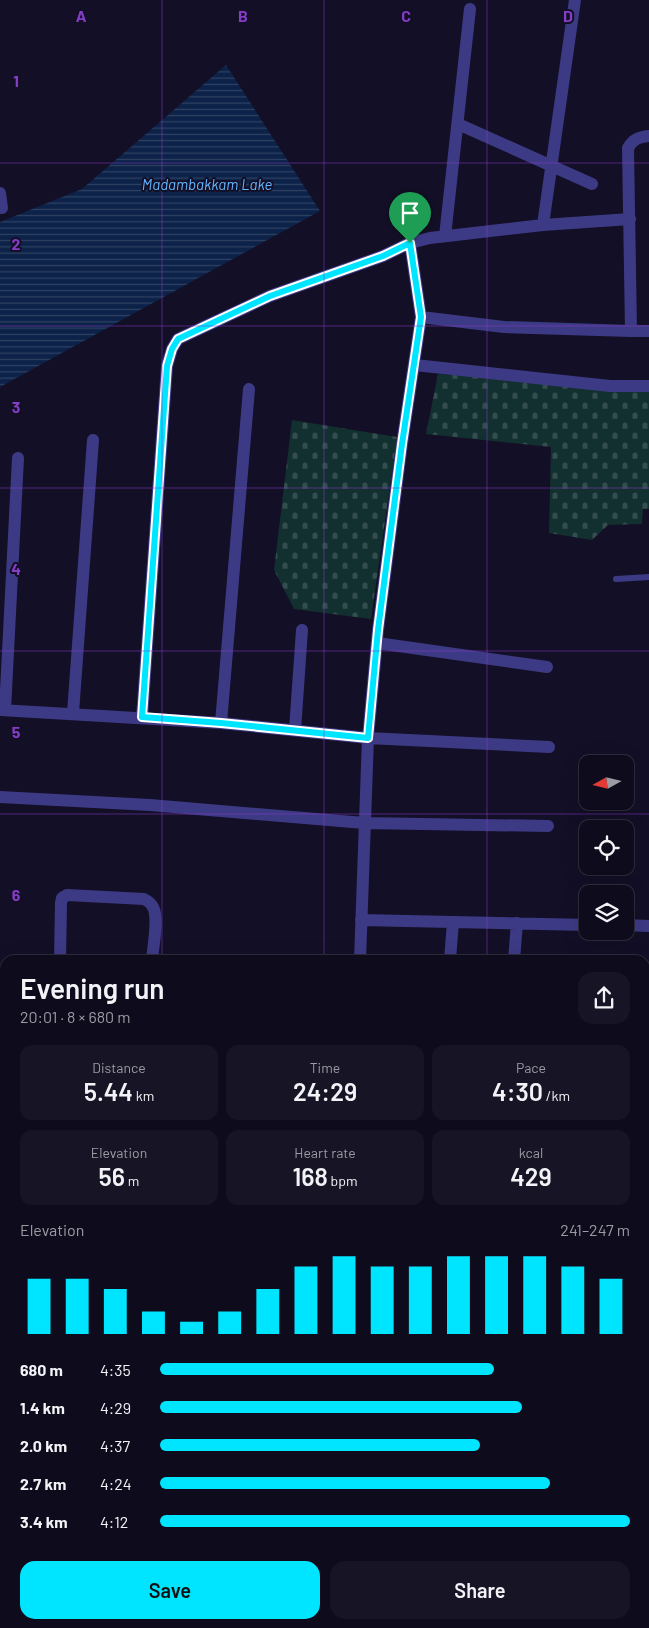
<!DOCTYPE html>
<meta charset="utf-8">
<style>
body{margin:0;font-family:Barlow,sans-serif;background:#171425;color:#f1f3f6;height:100vh;display:flex;flex-direction:column;font-size:19px;white-space:nowrap}
*{box-sizing:border-box;margin:0}
p{font-size:16px;color:#9b9ba3}
.icon{flex:none;width:28px;height:28px;fill:none;stroke:currentColor;stroke-width:2;stroke-linecap:round;stroke-linejoin:round}
.map{position:relative;flex:1;overflow:hidden}
.side{position:absolute;left:0px;top:955px;width:650px;height:674px;display:flex;flex-direction:column;background:#0e0b1c;border-radius:15px 15px 0 0;box-shadow:0 5px 20px #0002,0 0 0 1px #2e2b3b}
.side>*{flex:none}
.needle{width:32px;rotate:262deg}
.fabs{position:absolute;left:579px;top:755px;display:grid;gap:10px}
.fabs a{display:grid;place-items:center;width:55px;height:55px;border-radius:10px;background:#0e0b1c;box-shadow:0 5px 20px #0002,0 0 0 1px #2e2b3b;font-size:25px}
.pin{position:absolute;display:grid;place-items:center;width:42px;height:42px;color:#fff;margin:-51px -21px;border-radius:50% 50% 50% 0;rotate:-45deg;box-shadow:0 0 5px #0007}
.pin .icon{rotate:45deg}
.round{display:grid;place-items:center;flex:none;width:52px;height:52px;border-radius:15px;background:#171425}
.summary{display:flex;align-items:center;justify-content:space-between;height:85px;padding:0 20px}
h1{font-size:28px;font-weight:600;line-height:38px}
.figures{display:grid;grid-template-columns:repeat(3,1fr);gap:8px;height:85px;padding:5px 20px}
.figures div{display:grid;align-content:center;border-radius:12px;background:#171425;text-align:center}
.figures b{font-size:25px;font-weight:600}
.figures small{font-size:14px;font-weight:400}
.figures p{font-size:14px}
.chart{height:140px;padding:10px 20px}
.chart p{display:flex;justify-content:space-between}
.chart svg{width:100%;height:90px;margin-top:5px;stroke:#00e5ff;stroke-width:6}
.action{display:flex;gap:10px;margin-top:auto;padding:10px 20px}
.action a{flex:1;height:58px;border-radius:15px;background:#00e5ff;color:#111;font-size:20px;font-weight:600;line-height:58px;text-align:center}
.action a+a{background:#171425;color:#f1f3f6}
ul{padding:0 20px;list-style:none;font-size:16px}
li{display:grid;grid-template-columns:80px 60px 1fr;align-items:center;height:38px}
li i{height:12px;border-radius:6px;background:#00e5ff}
.map>svg:first-child{display:block}
</style>
<div class="map">
<svg width="649" height="1628" viewBox="0 0 649 1628">
<defs>
<pattern id="cemetery-stones" width="16" height="16" patternUnits="userSpaceOnUse" patternTransform="scale(1.25)"><rect width="16" height="16" fill="#12302f"/><path d="M2 7V4a2 2 0 0 1 4 0v3zM10 15v-3a2 2 0 0 1 4 0v3z" fill="#344d4e"/></pattern>
<pattern id="water-rules" width="6" height="5" patternUnits="userSpaceOnUse" patternTransform="scale(1.25)"><rect width="6" height="5" fill="#0c2248"/><path d="M0 2.5h6" fill="none" stroke="#2f4163"/></pattern>
</defs>
<rect width="100%" height="100%" fill="#130f26"/>
<path fill="url(#cemetery-stones)" d="M438 374 649 387V509H643L642 524 608 525 592 540 549 533 551 447 426 434Z
M292 420 397 437 371 619 294 609 274 570Z"/>
<path fill="url(#water-rules)" d="M226 65 320 211 0 387V222L82 189Z"/>
<g fill="none" stroke-linecap="round" stroke-linejoin="round">
<path stroke="#3d3a85" stroke-width="6" d="M616 579 649 577
M0 1189H5"/>
<path stroke="#3d3a85" stroke-width="12" d="M458 124 592 184
M0 193 2 208
M543 225 630 219
M445 236 470 9
M410 243 430 238 543 225 575 0
M631 331H649
M415 365 610 386H649
M377 643 547 667
M0 710 221 723 368 738 549 747
M5 710 18 458
M73 713 93 440
M142 717 167 366 172 349 178 339 270 296 383 256 410 243 421 317 504 327 631 331 628 148C633 139 639 137 649 136
M221 723 249 389
M295 730 302 630
M0 797 150 805 364 823 548 826
M361 920 588 925
M625 925 649 926
M60 960 61 903 62 898 67 895 144 899C148 901 151 903 153 907 159 918 153 947 152 960
M360 960 368 738 378 630 402 444 421 317
M450 960 453 922
M514 960 517 923
M0 1011H5
M645 1106H649
M645 1142 649 1123
M0 1312 5 1313
M0 1405H5
M645 1448 648 1423
M0 1488H5
M353 1628V1624
M445 1628V1624
M625 1628 626 1624"/>
<path stroke="#3d3a85" stroke-width="12" d="M0 1569H5
M524 1624 559 1628"/>
</g>
<g fill="none" stroke-linecap="round" stroke-linejoin="round">
<g stroke="#fff" stroke-width="10">
<path id="route" d="M410 243 421 317 402 444 378 630 368 738 221 723 142 717 167 366 172 349 178 339 270 296 383 256Z"/>
</g>
<use href="#route" stroke="#00e5ff" stroke-width="6"/>
</g>
<path fill="none" stroke="#843dc5" stroke-width="1" stroke-opacity="0.55" d="M162 0V960M324 0V960M487 0V960M0 163H649M0 326H649M0 488H649M0 651H649M0 814H649M0 977H5M645 977H649M0 1140H5M645 1140H649M0 1302H5M645 1302H649M0 1465H5M645 1465H649M162 1624V1628M324 1624V1628M487 1624V1628"/>
<g text-anchor="middle" dominant-baseline="central" stroke-width="4" stroke-linejoin="round" paint-order="stroke">
<g font-size="15" font-style="italic" fill="#62b6ff" stroke="#130f26">
<text x="207" y="184">Madambakkam Lake</text>
</g>
</g>
<g font-size="16" text-anchor="middle" font-weight="bold" fill="#843dc5" stroke="#130f26" stroke-width="4" stroke-linejoin="round" paint-order="stroke">
<text x="81" y="22">A</text>
<text x="243" y="22">B</text>
<text x="406" y="22">C</text>
<text x="568" y="22">D</text>
<text x="16" y="87">1</text>
<text x="16" y="250">2</text>
<text x="16" y="413">3</text>
<text x="16" y="575">4</text>
<text x="16" y="738">5</text>
<text x="16" y="901">6</text>
</g>
</svg>
<div class="fabs">
<a><svg class="needle" viewBox="-14 -14 28 28"><path d="M0-13l5 13h-10z" fill="#e53935"/><path d="M0 13l5-13h-10z" fill="#9b9ba3"/></svg></a>
<a><svg class="icon" aria-label="locate" viewBox="0 0 24 24"><circle cx="12" cy="12" r="6"/><path d="M12 2v4M12 18v4M2 12h4M18 12h4"/></svg></a>
<a><svg class="icon" aria-label="layers" viewBox="0 0 24 24"><path d="M12 4l9 5-9 5-9-5zM3 14l9 5 9-5"/></svg></a>
</div>
<div class="pin" style="left:410px;top:243px;background:#1e9e55"><svg class="icon" aria-label="arrive" viewBox="0 0 24 24"><path d="M6 21V4h12l-3 4 3 4H6"/></svg></div>
<section class="side">
<div class="summary"><div><h1>Evening run</h1><p>20:01 · 8 × 680 m</p></div><a class="round"><svg class="icon" aria-label="share" viewBox="0 0 24 24"><path d="M12 15V3M7 8l5-5 5 5M5 13v7h14v-7"/></svg></a></div>
<div class="figures">
<div><p>Distance</p><b>5.44<small> km</small></b></div>
<div><p>Time</p><b>24:29</b></div>
<div><p>Pace</p><b>4:30<small> /km</small></b></div>
</div>
<div class="figures">
<div><p>Elevation</p><b>56<small> m</small></b></div>
<div><p>Heart rate</p><b>168<small> bpm</small></b></div>
<div><p>kcal</p><b>429</b></div>
</div>
<div class="chart"><p><span>Elevation</span>241–247 m</p>
<svg viewBox="0 0 160 44" preserveAspectRatio="none"><path d="M5 44V17M15 44V17M25 44V22M35 44V33M45 44V38M55 44V33M65 44V22M75 44V11M85 44V6M95 44V11M105 44V11M115 44V6M125 44V6M135 44V6M145 44V11M155 44V17"/></svg>
</div>
<ul>
<li><b>680 m</b>4:35<i style="width:71%"></i></li>
<li><b>1.4 km</b>4:29<i style="width:77%"></i></li>
<li><b>2.0 km</b>4:37<i style="width:68%"></i></li>
<li><b>2.7 km</b>4:24<i style="width:83%"></i></li>
<li><b>3.4 km</b>4:12<i style="width:100%"></i></li>
</ul>
<div class="action"><a>Save</a><a>Share</a></div>
</section>
</div>
